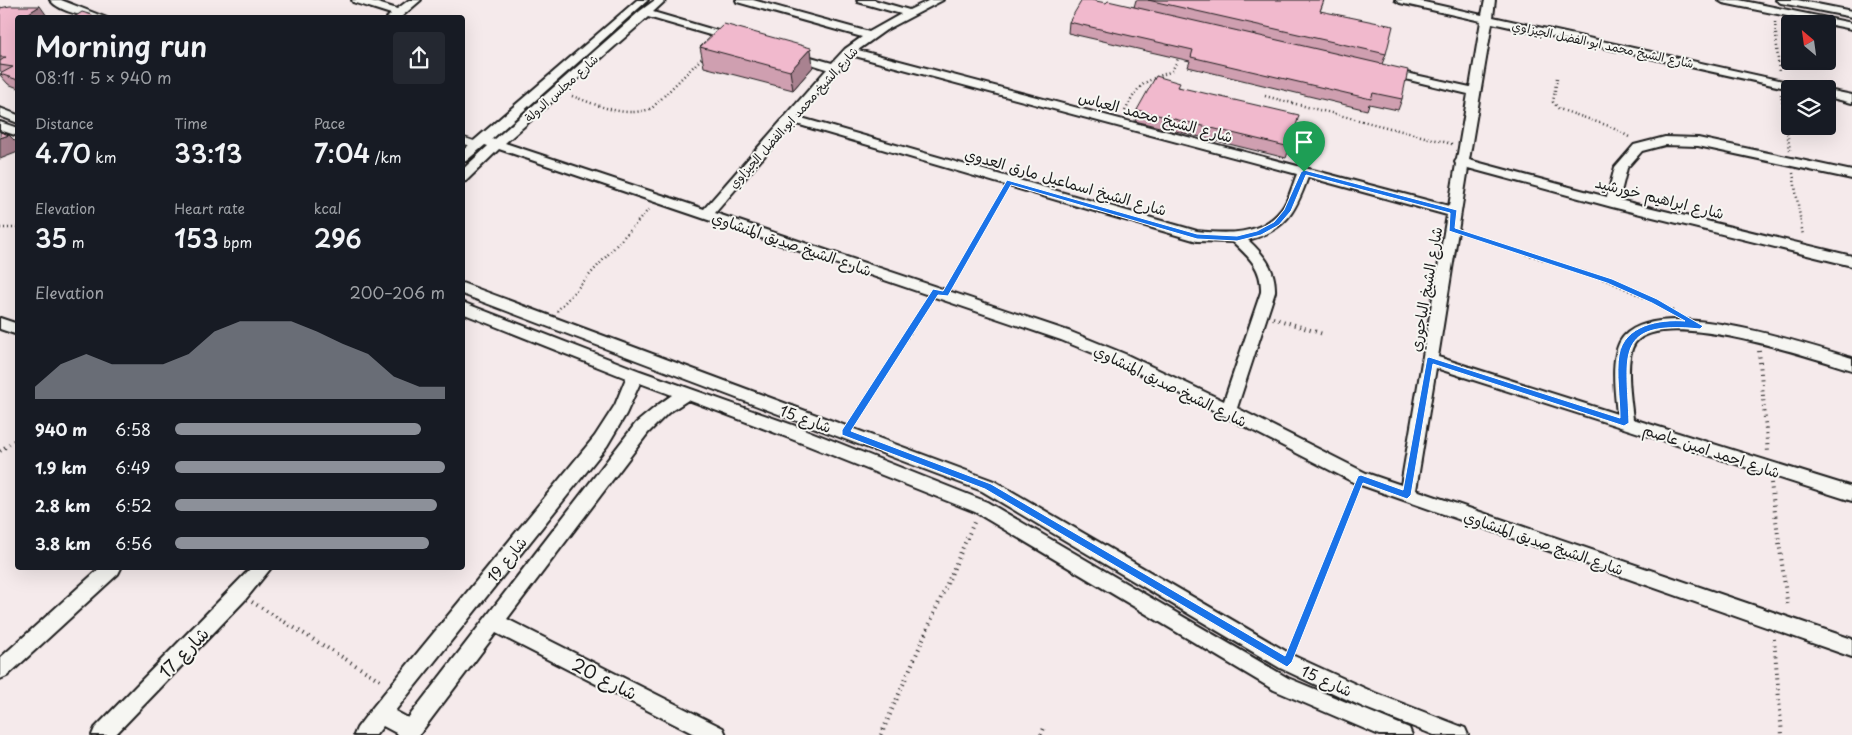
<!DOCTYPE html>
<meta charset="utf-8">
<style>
body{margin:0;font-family:"Playpen Sans","Playpen Sans Arabic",sans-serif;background:#242831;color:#f1f3f6;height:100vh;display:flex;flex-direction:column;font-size:19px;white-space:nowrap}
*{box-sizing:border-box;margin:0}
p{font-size:16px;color:#9ea1a6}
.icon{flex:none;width:28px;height:28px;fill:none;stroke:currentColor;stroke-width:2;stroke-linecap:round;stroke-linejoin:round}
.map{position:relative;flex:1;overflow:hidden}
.drawer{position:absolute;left:15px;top:15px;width:450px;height:555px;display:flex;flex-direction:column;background:#171b24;border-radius:5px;box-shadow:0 5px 20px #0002}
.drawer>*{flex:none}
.needle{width:32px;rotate:331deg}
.fabs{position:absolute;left:1781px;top:15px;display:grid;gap:10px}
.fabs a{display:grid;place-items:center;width:55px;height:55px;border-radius:5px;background:#171b24;box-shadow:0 5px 20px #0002;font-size:25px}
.pin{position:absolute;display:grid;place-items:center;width:42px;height:42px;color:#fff;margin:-51px -21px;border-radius:50% 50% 50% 0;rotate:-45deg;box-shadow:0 0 5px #0007}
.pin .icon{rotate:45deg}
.round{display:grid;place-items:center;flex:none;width:52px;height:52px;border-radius:5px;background:#242831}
.headline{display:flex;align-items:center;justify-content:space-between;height:85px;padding:0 20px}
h1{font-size:28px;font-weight:600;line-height:38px}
.stats{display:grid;grid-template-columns:repeat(3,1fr);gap:8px;height:85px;padding:5px 20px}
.stats div{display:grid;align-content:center}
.stats b{font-size:25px;font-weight:600}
.stats small{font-size:14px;font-weight:400}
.stats p{font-size:14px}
.chart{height:140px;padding:10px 20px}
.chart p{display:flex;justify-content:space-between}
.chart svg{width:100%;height:90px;margin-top:5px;fill:#8c9099;opacity:.7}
ul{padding:0 20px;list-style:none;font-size:16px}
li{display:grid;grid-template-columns:80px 60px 1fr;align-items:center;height:38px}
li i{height:12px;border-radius:6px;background:#8c9099}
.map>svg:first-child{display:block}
</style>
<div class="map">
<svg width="1852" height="735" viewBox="0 0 1852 735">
<rect width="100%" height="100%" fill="#f5eaeb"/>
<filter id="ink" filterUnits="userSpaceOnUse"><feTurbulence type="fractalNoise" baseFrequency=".02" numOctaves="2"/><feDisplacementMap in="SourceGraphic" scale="10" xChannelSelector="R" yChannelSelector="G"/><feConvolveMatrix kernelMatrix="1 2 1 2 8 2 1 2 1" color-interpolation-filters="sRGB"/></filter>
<g filter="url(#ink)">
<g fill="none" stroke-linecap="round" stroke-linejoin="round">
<g stroke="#1c1c1c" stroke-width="9">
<path id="lane" d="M462 140 477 145"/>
</g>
<g stroke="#1c1c1c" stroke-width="4">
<path id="street" d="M50 0H61L107 18C91 18 60 13 50 0Z
M352 0H368L397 9 409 0H421L400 18H387L391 14 353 2Z
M637 0H648L492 139 494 140 640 11 655 0H666L653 12 738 37 740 39 734 42 648 17 505 143 704 209 827 69 789 57 787 55 789 53 793 52 832 63 845 49 862 37 737 2 736 0H753L869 32 901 14 858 2 857 0H874L909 10 930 0H943L886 30 858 50 1449 206 1456 164 1455 162 1457 159 1468 94 1384 74 1382 72 1388 69 1470 87 1481 21 1400 3 1395 0H1415L1482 15 1485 0H1495L1493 17 1810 87 1812 89H1790L1492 23 1469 160 1607 197 1615 167 1634 145 1665 137 1698 138 1852 171V179L1698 146 1665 145 1642 151 1627 168 1619 200 1852 256V266L1612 207 1468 168 1438 357 1617 414C1615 393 1609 352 1624 336 1663 295 1804 344 1852 358V370C1813 358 1664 307 1635 343 1624 358 1631 401 1633 419L1852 487V501L1436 368 1416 490 1852 639V657L1355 483 1168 387 1115 362 1061 340 499 149 466 181 462 182V170L488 146 485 145 466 161 462 162V151ZM851 55 1297 174C1292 186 1289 201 1281 210 1261 236 1226 234 1197 231L798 117ZM793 123 1197 241 1233 242C1249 257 1262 268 1261 292L1224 401 1125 354 1071 332 715 213ZM1308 177 1447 215 1401 485 1366 473 1237 408 1275 292C1276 269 1264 255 1248 240 1286 230 1295 213 1308 177Z
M1718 0H1739L1852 23V29L1723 3Z
M1776 0H1797L1852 11V17L1781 3Z
M1828 90 1852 95V103L1828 97Z
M0 108 18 115V123L0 116Z
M0 122 18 128V136L0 130Z
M462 283 994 481 1294 656 1375 693 1465 728 1468 735H1434L1363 707 1280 668 982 491 462 294Z
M462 302 640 371 801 428 987 502 1288 678 1409 728 1412 735H1379L1274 690 975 512 789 438 688 400 668 413 648 433 507 619 723 728 726 735H696L496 633 419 735H397L398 734 383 726 376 735H354L357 728 373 707 595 436 615 405 626 378 462 313ZM640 383 672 395 658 405 636 423 408 718 395 711 607 446 626 414Z
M0 318 18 324V335L0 329Z
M100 568H121L118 574 7 676 0 679V658Z
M251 568H271L245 600 115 735H92L95 728Z"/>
</g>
<path stroke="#1c1c1c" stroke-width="2.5" stroke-dasharray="1 3" stroke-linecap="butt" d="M1775 22 1779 73
M1557 78 1553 102 1559 109 1609 126 1631 138
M1781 94 1790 150
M572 96C598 105 625 119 652 108L705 55
M1265 96 1452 144
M1125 111C1140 82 1142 83 1172 71L1180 55
M1793 173 1803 236
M0 228H18
M1466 234 1609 281 1673 311
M951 283 1003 193
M557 311 650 208
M922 313 929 302"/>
<path stroke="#1c1c1c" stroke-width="4" stroke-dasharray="1 4.5" stroke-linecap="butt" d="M1273 318 1323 334
M1759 351 1768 452
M853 421 923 311
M0 451 18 438
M1771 483 1788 608
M252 602 383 682
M1774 639 1782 735
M1293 648 1356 491
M881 735 975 520
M1041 735 1044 728"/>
<use href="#lane" stroke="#f6f6f2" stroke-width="6"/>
<use href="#street" fill="#f6f6f2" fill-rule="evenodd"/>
</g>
<path fill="#cf9fb0" stroke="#1c1c1c" d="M1136 0H1324L1320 11 1386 54 1382 64 1402 99 1398 110 1369 104 1367 110 1188 67 1190 61 1068 33 1069 22 1106 3 1134 7Z
M0 8 47 16 46 18H18V88L8 84 0 75 2 73 0 70Z
M700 47 813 67 793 90 704 67Z
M1179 87 1290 147 1286 158 1135 121 1137 110Z"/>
<path fill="#a98290" stroke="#1c1c1c" d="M40 6 47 16 46 18H26L24 16Z
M811 48 813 67 793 90 790 71Z
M9 135 18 144V152L0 159V138Z"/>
<path fill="#f1b9cd" stroke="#1c1c1c" d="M1082 0H1091L1106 3 1108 1 1408 70 1402 99 1373 93 1371 99 1191 57 1193 50 1069 22Z
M1148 0H1324L1320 11 1393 26 1386 54Z
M10 6H40L24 16 34 18H18V80L0 74 13 67 0 65V61L6 57H0V8Z
M82 12 102 18H73Z
M724 24 811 48 790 71 700 47Z
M1156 76 1180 83 1178 87 1299 115 1290 147 1137 110Z
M0 132 9 135 0 138Z"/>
</g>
<path fill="#1a73e8" stroke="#fff" fill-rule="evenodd" d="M1304 170 1457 210 1455 228 1612 279 1657 299 1703 326 1700 329C1613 320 1627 355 1629 423L1624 426 1433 364 1411 495 1407 499 1363 483 1292 662 1287 667 985 489 842 435V430L933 289 943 291 1007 180 1197 234 1237 236 1257 231 1274 222 1284 210 1301 172ZM1306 175 1450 213 1449 231 1607 283 1652 303 1685 321C1660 319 1624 325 1619 355 1616 372 1620 400 1620 418L1429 357 1427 358 1403 490 1361 475 1358 476 1285 656 991 484 851 431 938 295 948 296 1011 185 1197 239 1237 241 1261 235 1279 225 1291 211Z"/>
<g text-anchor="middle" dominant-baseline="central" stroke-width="4" stroke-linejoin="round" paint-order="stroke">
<g font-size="12" fill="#1c1c1c" stroke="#f6f6f2">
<text transform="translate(1603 44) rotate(12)">شارع الشيخ محمد ابو الفضل الجيزاوي</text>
<text transform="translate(561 88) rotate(-42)">شارع مجلس الدولة</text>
<text transform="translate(793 117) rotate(-48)">شارع الشيخ محمد ابو الفضل الجيزاوي</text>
</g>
<g font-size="15" fill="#1c1c1c" stroke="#f6f6f2">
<text transform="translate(1156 116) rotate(15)">شارع الشيخ محمد العباس</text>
<text transform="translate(1066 181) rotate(16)">شارع الشيخ اسماعيل مارق العدوي</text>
<text transform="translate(1660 197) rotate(14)">شارع ابراهيم خورشيد</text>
<text transform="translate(792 243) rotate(19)">شارع الشيخ صديق المنشاوي</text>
<text transform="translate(1425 289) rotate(-80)">شارع الشيخ الباجوري</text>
<text transform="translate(1171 385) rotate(26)">شارع الشيخ صديق المنشاوي</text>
<text transform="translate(806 418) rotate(20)">شارع 15</text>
<text transform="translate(1712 450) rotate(18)">شارع احمد امين عاصم</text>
<text transform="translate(1544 542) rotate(19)">شارع الشيخ صديق المنشاوي</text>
<text transform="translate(506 559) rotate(-51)">شارع 19</text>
<text transform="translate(1327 680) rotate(24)">شارع 15</text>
</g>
<g font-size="18" fill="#1c1c1c" stroke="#f6f6f2">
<text transform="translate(183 652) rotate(-46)">شارع 17</text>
<text transform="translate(605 678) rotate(27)">شارع 20</text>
</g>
</g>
</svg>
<div class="fabs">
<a><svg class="needle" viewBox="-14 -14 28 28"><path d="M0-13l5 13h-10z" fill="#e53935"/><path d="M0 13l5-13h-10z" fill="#9ea1a6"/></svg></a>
<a><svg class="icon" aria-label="layers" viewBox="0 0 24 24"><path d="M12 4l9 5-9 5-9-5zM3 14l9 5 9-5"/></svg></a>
</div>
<div class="pin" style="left:1304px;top:172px;background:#1e9e55"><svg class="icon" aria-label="arrive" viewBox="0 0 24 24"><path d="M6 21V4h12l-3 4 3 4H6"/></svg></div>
<section class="drawer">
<div class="headline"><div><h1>Morning run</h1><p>08:11 · 5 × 940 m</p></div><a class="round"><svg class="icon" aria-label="share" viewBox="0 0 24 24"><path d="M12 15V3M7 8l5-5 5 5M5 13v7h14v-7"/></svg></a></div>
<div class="stats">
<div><p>Distance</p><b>4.70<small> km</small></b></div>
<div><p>Time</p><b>33:13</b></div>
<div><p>Pace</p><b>7:04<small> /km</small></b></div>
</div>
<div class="stats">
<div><p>Elevation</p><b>35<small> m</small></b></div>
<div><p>Heart rate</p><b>153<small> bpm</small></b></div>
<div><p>kcal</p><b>296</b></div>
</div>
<div class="chart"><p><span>Elevation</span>200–206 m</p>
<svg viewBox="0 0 160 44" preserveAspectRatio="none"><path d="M0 44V38L10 27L20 22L30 27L40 27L50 27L60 22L70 11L80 6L90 6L100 6L110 11L120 17L130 22L140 33L150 38L160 38V44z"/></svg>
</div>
<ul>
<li><b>940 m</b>6:58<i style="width:91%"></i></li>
<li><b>1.9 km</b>6:49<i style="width:100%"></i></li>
<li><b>2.8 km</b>6:52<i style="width:97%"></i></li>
<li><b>3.8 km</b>6:56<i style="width:94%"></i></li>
</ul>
</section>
</div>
